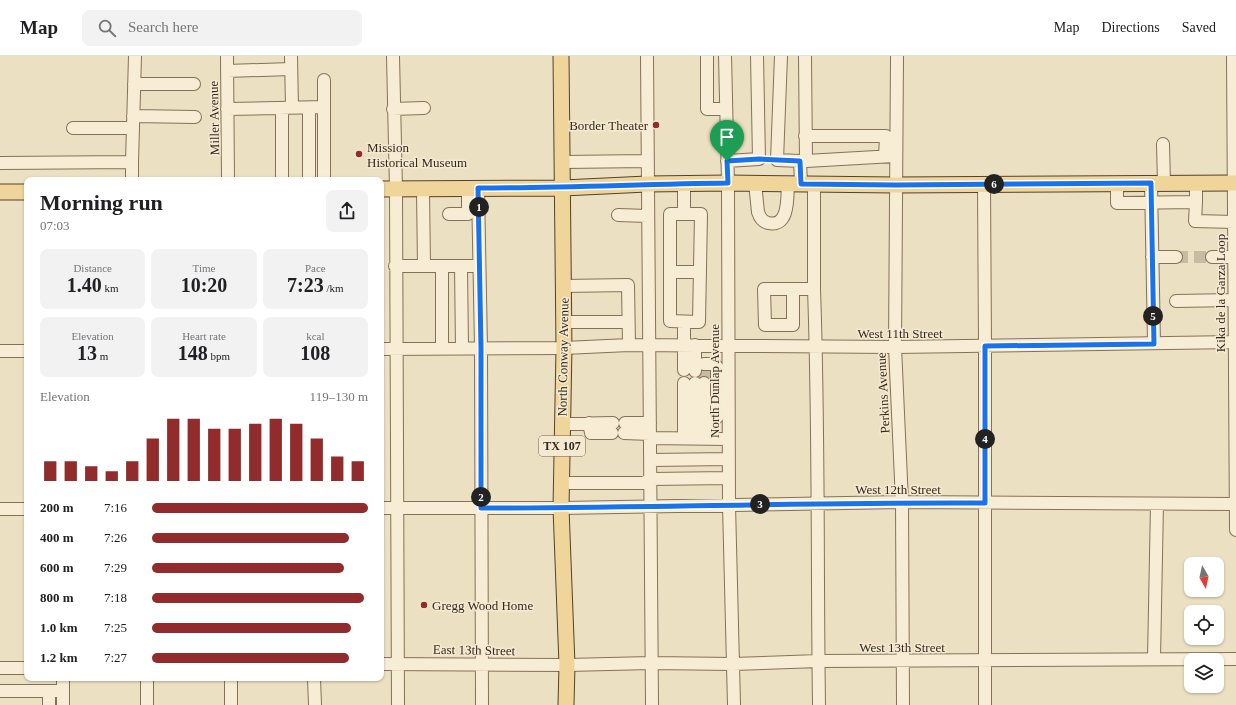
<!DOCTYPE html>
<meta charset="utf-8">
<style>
body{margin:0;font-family:"Times New Roman",serif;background:#f2f2f2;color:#202124;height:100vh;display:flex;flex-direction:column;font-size:15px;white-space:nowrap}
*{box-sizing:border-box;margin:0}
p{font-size:13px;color:#757577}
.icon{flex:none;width:22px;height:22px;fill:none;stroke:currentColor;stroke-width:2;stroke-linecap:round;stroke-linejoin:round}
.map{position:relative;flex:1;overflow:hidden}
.sheet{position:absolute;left:24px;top:121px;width:360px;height:504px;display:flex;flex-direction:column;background:#fff;border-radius:8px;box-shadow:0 1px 3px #0004}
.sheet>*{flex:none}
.needle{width:26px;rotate:171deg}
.buttons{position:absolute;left:1184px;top:501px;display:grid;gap:8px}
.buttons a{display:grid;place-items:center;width:40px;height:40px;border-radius:8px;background:#fff;box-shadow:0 1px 3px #0004;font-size:20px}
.pin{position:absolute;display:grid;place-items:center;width:34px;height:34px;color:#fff;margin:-41px -17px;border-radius:50% 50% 50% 0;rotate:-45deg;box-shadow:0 0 4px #0007}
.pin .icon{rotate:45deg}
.km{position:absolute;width:20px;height:20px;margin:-10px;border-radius:50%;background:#222;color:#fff;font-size:11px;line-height:20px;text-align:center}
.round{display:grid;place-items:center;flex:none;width:42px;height:42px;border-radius:8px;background:#f2f2f2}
.headline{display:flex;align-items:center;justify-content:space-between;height:68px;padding:0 16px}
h1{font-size:22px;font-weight:700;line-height:30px}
.metrics{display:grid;grid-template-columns:repeat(3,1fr);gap:6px;height:68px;padding:4px 16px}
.metrics div{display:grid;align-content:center;border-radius:8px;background:#f2f2f2;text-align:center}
.metrics b{font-size:20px;font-weight:700}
.metrics small{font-size:11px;font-weight:400}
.metrics p{font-size:11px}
.chart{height:112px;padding:8px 16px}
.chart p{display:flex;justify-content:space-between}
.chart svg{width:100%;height:72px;margin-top:4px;stroke:#922c2c;stroke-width:6}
ul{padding:0 16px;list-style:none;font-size:13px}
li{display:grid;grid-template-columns:64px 48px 1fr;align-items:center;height:30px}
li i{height:10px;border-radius:5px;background:#922c2c}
header{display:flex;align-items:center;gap:24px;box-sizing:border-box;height:56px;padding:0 20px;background:#fff;border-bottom:1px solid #e0e0e0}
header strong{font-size:19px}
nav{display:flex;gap:22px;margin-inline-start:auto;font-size:14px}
.search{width:280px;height:36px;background:#f2f2f2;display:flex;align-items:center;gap:10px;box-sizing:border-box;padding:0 14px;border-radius:8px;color:#757577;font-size:15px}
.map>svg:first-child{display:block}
</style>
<header>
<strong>Map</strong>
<div class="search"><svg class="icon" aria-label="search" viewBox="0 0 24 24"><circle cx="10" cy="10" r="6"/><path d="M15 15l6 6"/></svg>Search here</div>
<nav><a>Map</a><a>Directions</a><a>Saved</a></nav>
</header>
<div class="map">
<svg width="1236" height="649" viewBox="0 0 1236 649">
<rect width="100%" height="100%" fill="#ece0c2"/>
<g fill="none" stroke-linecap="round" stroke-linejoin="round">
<path stroke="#c7bba1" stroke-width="12" stroke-dasharray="12 6" stroke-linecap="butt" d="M1176 201H1212
M704 314V327"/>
<g stroke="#85715a" stroke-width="14">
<path id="minor" d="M227 0 228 124
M291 0 292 52
M393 0 396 133 398 649
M647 0 652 649
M707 0V53H726
M725 0 728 127 729 449 734 649
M781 0 777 104 800 105
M897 0 895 291 902 446 903 649
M1233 0 1236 474
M227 15 291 13
M324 24V124
M134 28H194
M282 52V124
M309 52V124
M227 53 324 51
M393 53 424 52
M133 60 195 61
M73 72H133
M805 80H886L885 100
M1163 88 1164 127
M727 105 759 103 757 0
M806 105 894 100
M132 106 135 0
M563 106 647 105
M0 107 132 106V124
M684 127V158
M755 127 758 156C760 162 762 165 768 167 790 172 787 140 788 127
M1117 127V147L1196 146V127
M1151 127 1154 287
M801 128 800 105H806L805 0
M984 128 985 290V649
M478 132 481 292 482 649
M423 134 424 210
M1196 146 1195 165 1234 166
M449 158H468V132
M670 158H701L699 266 670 265Z
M618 159 648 160
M1152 201H1176
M1212 201H1234
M395 210H479
M442 210V292
M461 210 462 292
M670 216H700
M564 230 628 229 629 289
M793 233V269H765L764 233H814V128
M814 233C819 372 817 510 819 649
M1176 245 1234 244
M564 266H628
M381 293 564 292 629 289 895 291 1236 286
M0 295H27
M704 308H714L717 311V361L704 372
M684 314V266
M695 315V289
M704 327V377
M589 367 591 377H612
M625 367H650
M563 368 613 367
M624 377 650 378
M650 382 728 383
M684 382V327
M694 383 695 327
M651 404 728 403
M561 427H643L651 423 728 422
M381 452H561L902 446 1236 448
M0 453H27
M1154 603 1157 448
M381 608 567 609 651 607 733 608 819 605 1236 603
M0 612H27
M147 622V649
M314 622 315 649
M0 635H63
M49 635V649
M63 649V622
M231 649V622"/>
</g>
<g stroke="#53402e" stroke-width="17">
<path id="major" d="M561 0 564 292 561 452 567 609 566 649
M381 133 563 132 647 128 728 127 896 129 1236 127
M0 136H27"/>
</g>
<use href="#minor" stroke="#f7edd4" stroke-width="12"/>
<use href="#major" stroke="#efd59a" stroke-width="15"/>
</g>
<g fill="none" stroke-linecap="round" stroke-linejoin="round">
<g stroke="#fff" stroke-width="8">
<path id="route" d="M759 103 800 105 801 128 896 129 1151 127 1154 288 985 290V447C817 446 649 452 481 452V292L478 132C562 132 644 128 728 127L727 105Z"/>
</g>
<use href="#route" stroke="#1a73e8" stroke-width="5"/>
</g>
<g fill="#922c2c" stroke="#f4ead1" stroke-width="1.5">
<circle cx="656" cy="69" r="4"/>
<circle cx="359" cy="98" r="4"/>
<circle cx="424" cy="549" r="4"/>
</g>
<g text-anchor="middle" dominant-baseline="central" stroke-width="3" stroke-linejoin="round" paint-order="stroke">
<rect fill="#f4ead1" stroke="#6e6353" stroke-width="1" x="539" y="380" width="46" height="20" rx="3"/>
<g font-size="12" font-weight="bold" fill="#35291d">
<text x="562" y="390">TX 107</text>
</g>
<g font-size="13" fill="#35291d" stroke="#f4ead1">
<text transform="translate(214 62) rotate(-91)">Miller Avenue</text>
<text transform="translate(1220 237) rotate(-90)">Kika de la Garza Loop</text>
<text x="900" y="277">West 11th Street</text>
<text transform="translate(563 301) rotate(-89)">North Conway Avenue</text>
<text transform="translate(714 325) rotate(-90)">North Dunlap Avenue</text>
<text transform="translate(883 337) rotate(-93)">Perkins Avenue</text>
<text x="898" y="433">West 12th Street</text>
<text x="902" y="591">West 13th Street</text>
<text transform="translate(474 594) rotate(1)">East 13th Street</text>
</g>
<g font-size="13" fill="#35291d" stroke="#f4ead1" text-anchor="start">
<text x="648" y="69" text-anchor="end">Border Theater</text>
<text x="367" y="91">Mission<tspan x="367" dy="15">Historical Museum</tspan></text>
<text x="432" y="549">Gregg Wood Home</text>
</g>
</g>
</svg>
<div class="buttons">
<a><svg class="needle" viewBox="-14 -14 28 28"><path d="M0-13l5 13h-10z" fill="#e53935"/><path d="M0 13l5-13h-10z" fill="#757577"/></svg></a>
<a><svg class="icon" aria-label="locate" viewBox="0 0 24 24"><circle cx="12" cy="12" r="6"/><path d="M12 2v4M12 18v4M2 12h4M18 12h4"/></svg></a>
<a><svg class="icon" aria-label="layers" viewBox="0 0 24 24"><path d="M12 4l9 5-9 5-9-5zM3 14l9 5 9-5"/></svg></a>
</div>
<div class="pin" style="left:727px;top:105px;background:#1e9e55"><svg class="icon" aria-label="arrive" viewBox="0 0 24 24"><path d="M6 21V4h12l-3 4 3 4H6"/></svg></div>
<b class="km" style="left:479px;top:151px">1</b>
<b class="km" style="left:481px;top:441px">2</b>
<b class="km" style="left:760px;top:448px">3</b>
<b class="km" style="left:985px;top:383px">4</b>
<b class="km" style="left:1153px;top:260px">5</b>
<b class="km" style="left:994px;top:128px">6</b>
<section class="sheet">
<div class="headline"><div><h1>Morning run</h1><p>07:03</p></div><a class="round"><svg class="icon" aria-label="share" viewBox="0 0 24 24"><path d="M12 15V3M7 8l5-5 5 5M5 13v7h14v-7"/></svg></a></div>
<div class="metrics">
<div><p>Distance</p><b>1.40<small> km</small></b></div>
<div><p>Time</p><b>10:20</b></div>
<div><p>Pace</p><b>7:23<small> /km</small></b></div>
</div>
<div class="metrics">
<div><p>Elevation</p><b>13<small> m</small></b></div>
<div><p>Heart rate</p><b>148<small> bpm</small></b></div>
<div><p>kcal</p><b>108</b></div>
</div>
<div class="chart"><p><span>Elevation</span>119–130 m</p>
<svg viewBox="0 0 160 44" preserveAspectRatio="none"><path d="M5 44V32M15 44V32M25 44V35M35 44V38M45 44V32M55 44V18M65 44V6M75 44V6M85 44V12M95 44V12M105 44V9M115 44V6M125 44V9M135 44V18M145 44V29M155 44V32"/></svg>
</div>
<ul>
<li><b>200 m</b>7:16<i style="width:100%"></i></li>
<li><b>400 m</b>7:26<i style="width:91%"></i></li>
<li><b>600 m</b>7:29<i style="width:89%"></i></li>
<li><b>800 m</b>7:18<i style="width:98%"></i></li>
<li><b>1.0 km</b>7:25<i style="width:92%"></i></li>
<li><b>1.2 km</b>7:27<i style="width:91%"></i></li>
</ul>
</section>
</div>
